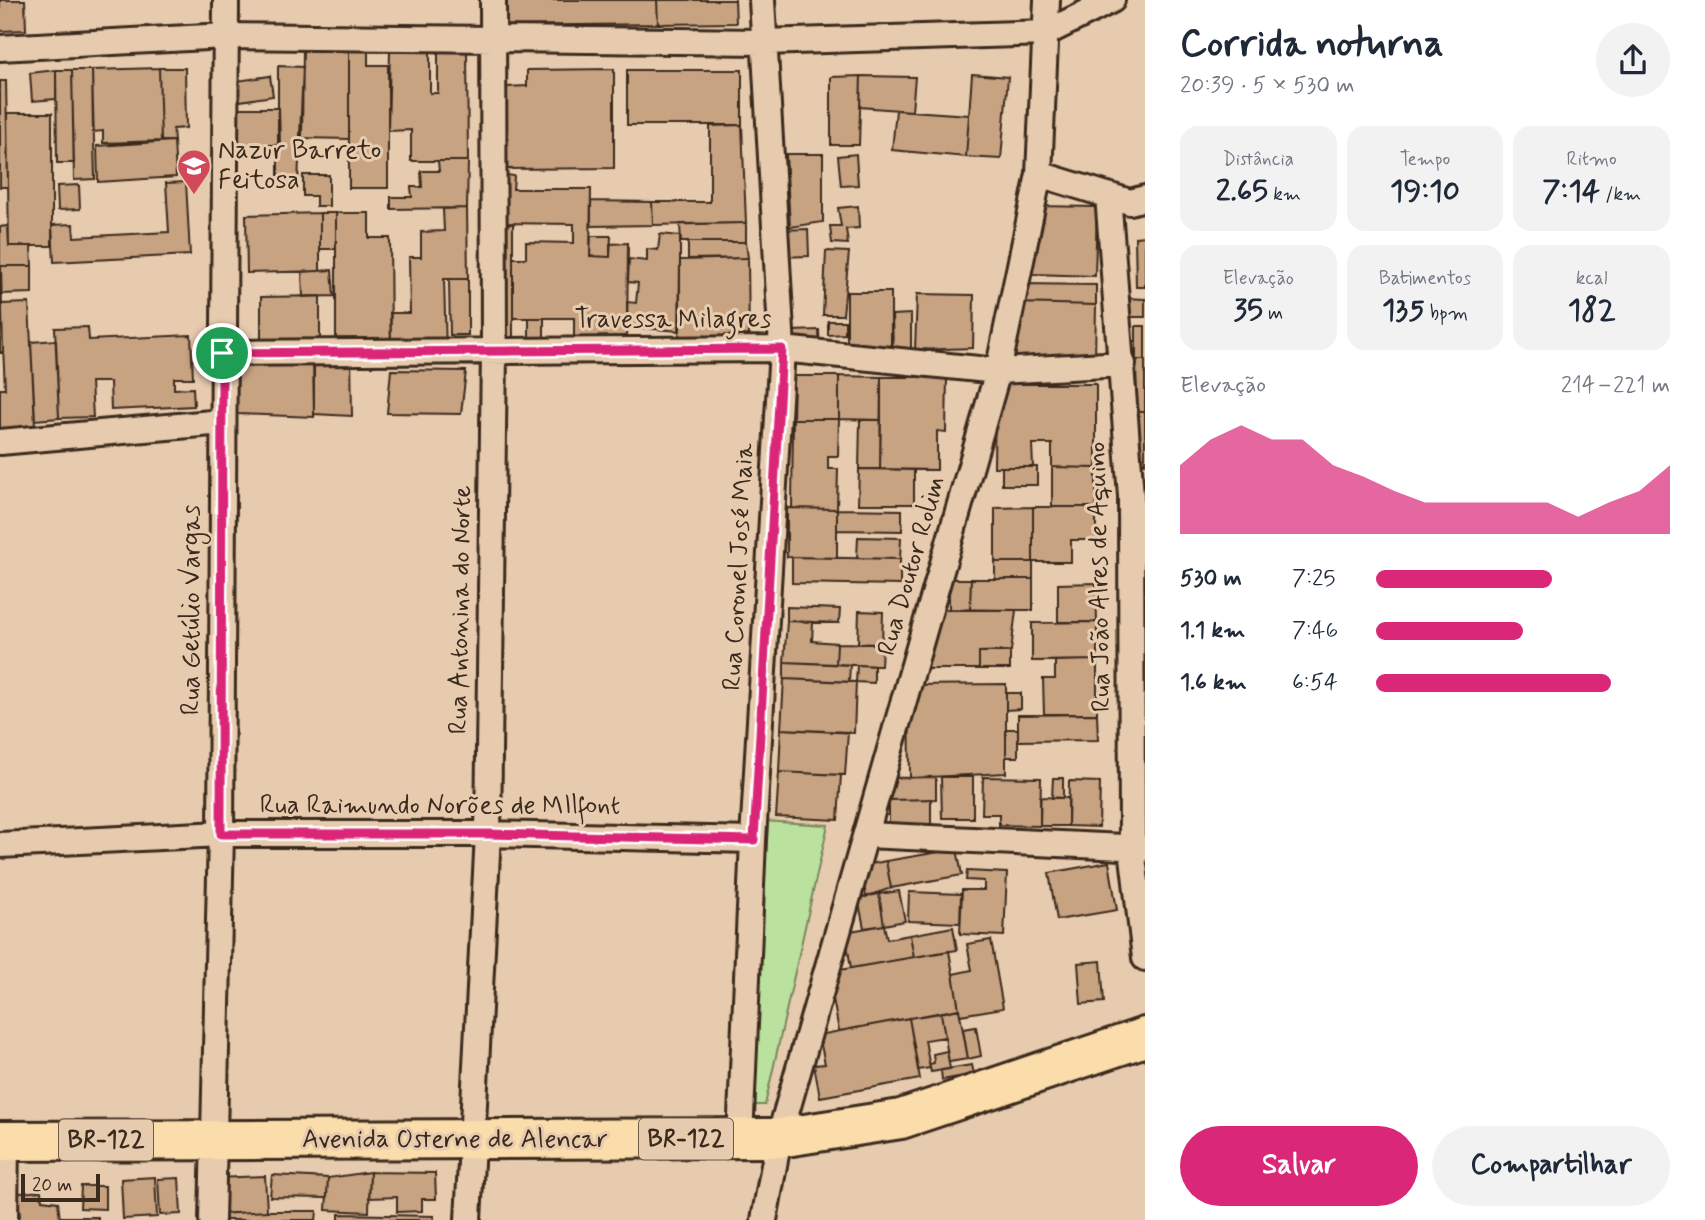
<!DOCTYPE html>
<html lang="pt">
<meta charset="utf-8">
<style>
body{margin:0;font-family:Mynerve,sans-serif;background:#f2f2f3;color:#1f2937;height:100vh;display:flex;flex-direction:column;font-size:26px;white-space:nowrap}
*{box-sizing:border-box;margin:0}
p{font-size:23px;color:#747a83}
.icon{flex:none;width:38px;height:38px;fill:none;stroke:currentColor;stroke-width:2;stroke-linecap:round;stroke-linejoin:round}
.map{position:relative;flex:1;overflow:hidden}
.side{display:flex;flex-direction:column;background:#fff;width:560px}
.side>*{flex:none}
.scale{position:absolute;left:21px;bottom:18px;width:79px;box-sizing:border-box;padding-left:7px;border:4px solid #3b2a1e;border-top:0;font-size:19px;line-height:24px;white-space:nowrap;color:#3b2a1e;-webkit-text-stroke:5px #e7cbae;paint-order:stroke}
.pin{position:absolute;display:grid;place-items:center;width:60px;height:60px;color:#fff;margin:-30px;border:4px solid #fff;border-radius:50%;box-shadow:0 2px 7px #0007}
.round{display:grid;place-items:center;flex:none;width:74px;height:74px;border-radius:37px;background:#f2f2f3}
.head{display:flex;align-items:center;justify-content:space-between;height:119px;padding:0 35px}
h1{font-size:38px;font-weight:800;line-height:52px}
.metrics{display:grid;grid-template-columns:repeat(3,1fr);gap:10px;height:119px;padding:7px 35px}
.metrics div{display:grid;align-content:center;border-radius:18px;background:#f2f2f3;text-align:center}
.metrics b{font-size:30px;font-weight:800}
.metrics small{font-size:19px;font-weight:400}
.metrics p{font-size:19px}
.chart{height:196px;padding:14px 35px}
.chart p{display:flex;justify-content:space-between}
.chart svg{width:100%;height:126px;margin-top:7px;fill:#db2777;opacity:.7}
.cta{display:flex;gap:14px;margin-top:auto;padding:14px 35px}
.cta a{flex:1;height:80px;border-radius:42px;background:#db2777;color:#fff;font-size:28px;font-weight:800;line-height:80px;text-align:center}
.cta a+a{background:#f2f2f3;color:#1f2937}
ul{padding:0 35px;list-style:none;font-size:23px}
li{display:grid;grid-template-columns:112px 84px 1fr;align-items:center;height:52px}
li i{height:18px;border-radius:9px;background:#db2777}
main{display:flex;flex:1;min-height:0}
.map>svg:first-child{display:block}
</style>
<main>
<div class="map">
<svg width="1145" height="1220" viewBox="0 0 1145 1220">
<rect width="100%" height="100%" fill="#e7cbae"/>
<filter id="ink" filterUnits="userSpaceOnUse"><feTurbulence type="fractalNoise" baseFrequency=".0143" numOctaves="2"/><feDisplacementMap in="SourceGraphic" scale="14" xChannelSelector="R" yChannelSelector="G"/><feConvolveMatrix kernelMatrix="1 2 1 2 8 2 1 2 1" color-interpolation-filters="sRGB"/></filter>
<g filter="url(#ink)">
<path fill="#bae19d" stroke="#7a865e" stroke-width="2" d="M762 821 828 825 765 1105H753Z"/>
<path fill="#c7a382" stroke="#3b2a1e" stroke-width="2" d="M0 0H25L26 30 0 31Z
M500 0H657L658 24 501 26Z
M657 0H735L736 23 658 24Z
M349 46H368V65H388V188H349Z
M349 46V139L302 138 303 48Z
M390 51H430V93H438V51H467L468 161H411V130L388 131Z
M278 66 303 67 298 183 278 182Z
M159 68 161 141 103 143V131L93 132 92 70Z
M159 68H185L186 128 173 129 174 141H161Z
M614 69V168L506 169V87L527 86V70Z
M56 70H72L74 163H57Z
M56 70V99L32 101 30 73Z
M72 70H92L95 179 74 180Z
M627 70H742V125H627Z
M972 74 1008 77 1001 159 966 157Z
M270 76 273 96 240 101 237 81Z
M861 76 859 145H831V77Z
M861 76 915 77 912 111 860 107Z
M0 81H6L8 187H0Z
M232 108H279L280 145H233Z
M896 110 969 115 966 157 892 150Z
M7 113H52V246H9Z
M742 125 746 223 653 225 652 202H710V126Z
M174 141 176 177 98 182 97 146Z
M786 154H823V222L790 227Z
M856 154 858 185 841 186 838 156Z
M438 161H468L467 208 391 209V197H412L411 187H422L421 171H439Z
M303 175H329V206H316V196H303Z
M507 175 514 176 513 189H591L590 256 610 257V244L628 243 627 346H574V318H513V258H526V242L574 243V224L490 223V202H507Z
M186 182 190 255 54 262 52 225 73 224 74 237 169 232 166 183Z
M79 185 80 209 58 210 57 186Z
M591 201 652 202 653 225 591 226Z
M858 206 859 228 846 229 848 244 832 243 830 226H841L838 208Z
M1035 206 1097 207 1095 276 1032 274Z
M467 208 468 279H444L446 353 391 345 390 313H410L409 257H421V232L444 231 443 209Z
M320 213V271L247 273 246 215Z
M320 213H336V249H320Z
M336 213H369V238H390L391 345H336Z
M490 223 513 224V340H490Z
M746 223V242H681L680 224Z
M8 226 9 246H31L32 266H1L3 352 0 353V227Z
M808 229 809 256 781 257 780 230Z
M660 234 680 236V331L627 327V302L636 303 638 283 628 282 629 259 647 261V249L658 250Z
M591 236H611L610 257 590 256Z
M1145 236V287H1136L1135 237Z
M688 242H746L748 258 688 259Z
M826 251 849 252 843 315H823Z
M748 258 749 342 679 343 680 260Z
M1 266H32V293L1 294Z
M332 270 334 296 303 297 302 272Z
M449 279H468V335H450Z
M1022 284 1096 285V305L1015 303Z
M847 292H891V348H847Z
M917 294 974 295 973 348 915 350Z
M320 296V343L261 342V297Z
M1123 298 1145 299V317H1122Z
M29 303 35 427 0 429V389H5L1 304Z
M1015 303 1096 305 1095 360 1014 358Z
M911 314V351L893 352 892 315Z
M529 318H544V345H529Z
M828 321H845V334L828 335Z
M1136 326H1145V360H1136Z
M88 327 89 340 191 335 193 378H174V389L193 388 194 406 111 410 110 382H91L93 417 59 418 55 328Z
M819 330 820 355 785 356 792 331Z
M56 340 59 418 35 420 31 342Z
M351 355 352 416 314 414V358Z
M313 358 314 417 237 414 235 364Z
M1136 360H1145V412H1137Z
M391 370 466 371 461 414 387 413Z
M794 376H839V419H793Z
M839 376 881 377V420L839 419Z
M881 377H947L946 432 937 431V470L880 469Z
M995 384H1096V468L1052 467V444H1032L1033 467H994Z
M1137 412H1145V463H1138Z
M793 419H839L838 456H828V469H838L837 509 792 508Z
M860 420H881L880 469H859Z
M1002 467H1037V485H1002Z
M1052 467 1096 468V507H1052Z
M859 469 914 470V504H858Z
M1033 507H1096V540H1071V562H1033Z
M1033 507V562H995V508Z
M787 508 837 509V558L787 557Z
M837 509 902 510V531L837 530Z
M858 537 901 538 900 559 857 558Z
M792 557 900 559V585L792 583Z
M995 562H1033V579H995Z
M949 579H971L970 610H949Z
M971 579H1033V610H970Z
M1096 583 1097 622H1058V584Z
M787 607 840 609 839 623 787 621Z
M936 609 1016 610 1011 651 979 652V669H926V626Z
M859 611 883 612 882 644H858Z
M787 621 813 622 812 641 837 643 836 664 784 662Z
M1097 622V660L1032 661V623Z
M837 643 882 644 881 666 836 664Z
M979 652H1010V669H979Z
M1097 660V714H1044L1043 679H1055V661Z
M784 662 850 665 849 682 784 679Z
M857 665 874 666V683L856 682Z
M784 679 856 682 854 733 781 729Z
M1006 684V773L910 778 909 685Z
M1006 693H1021V709L1006 710Z
M1097 714 1098 740 1018 741V715Z
M781 729 848 732 845 775 779 772Z
M1006 729H1018V757H1006Z
M779 772 841 775 838 820 776 817Z
M936 777V799L889 800 888 778Z
M941 777H973V818H942Z
M983 777 1041 778 1040 826 999 825V814H982Z
M1053 778H1063V798H1052Z
M1069 781 1100 782 1099 827 1068 826Z
M1040 797 1068 798V826H1040Z
M931 799V826H889V800Z
M957 849 962 875 891 888 886 861Z
M886 861 891 888 866 897 861 866Z
M1109 862 1117 910 1057 920 1049 873Z
M967 871 1007 873 1004 936 960 934 962 890H984V881L966 880Z
M899 891 905 921 884 925 879 894Z
M909 892 961 894 960 923 908 921Z
M879 894 884 925 864 928 858 898Z
M884 925 887 939 910 935 914 957 851 968 845 932Z
M953 927 957 950 914 957 910 935Z
M991 940 1003 1008 960 1015 953 974 972 970 967 944Z
M949 951 959 1009 839 1031 828 972Z
M1101 961 1104 1002 1081 1004 1078 963Z
M959 1009 968 1059 949 1062 941 1013Z
M941 1013 945 1037 925 1040 930 1068 918 1070 909 1018Z
M909 1018 920 1079 820 1097 814 1065 825 1064 819 1035Z
M976 1027 981 1056 968 1059 963 1029Z
M947 1051 950 1069 931 1072 929 1064 934 1063 933 1054Z
M972 1065 974 1074 942 1080 941 1070Z
M370 1172 369 1212 326 1210 328 1178Z
M370 1172 435 1173 436 1199H422V1211L397 1212V1197L369 1198Z
M272 1175 328 1178 327 1198 270 1197Z
M265 1176 267 1211 218 1214 216 1178Z
M155 1177 157 1217 123 1219 121 1179Z
M179 1178 181 1214 160 1215 158 1179Z
M81 1186H105V1209L80 1208Z
M41 1191 42 1200 58 1202 60 1220H9L20 1216 19 1206 11 1207 10 1194Z
M267 1211H317L316 1220H219L218 1214Z
M339 1214 434 1216V1220H339Z
M60 1217H98V1220H60Z"/>
<g fill="none" stroke-linecap="round" stroke-linejoin="round">
<g stroke="#3b2a1e" stroke-width="30">
<path id="minor" d="M0 48 226 36 763 42 1046 33 1112 0
M1039 174 1130 202 1145 198
M1108 195 1131 496 1132 848 1145 958
M222 353 782 349 998 371 1123 364
M0 442 223 422
M866 835 1145 848
M0 845 221 834H488L753 840
M740 1139 753 840 782 349 762 0
M5 1220 6 1141
M212 1220 221 834 226 0
M468 1220 488 834 494 350 493 0
M764 1220 779 1138 998 371 1039 174 1047 0"/>
</g>
<g stroke="#3b2a1e" stroke-width="44">
<path id="trunk" d="M0 1141 779 1138 901 1119 1145 1037"/>
</g>
<use href="#minor" stroke="#e7cbae" stroke-width="24"/>
<use href="#trunk" stroke="#faddab" stroke-width="38"/>
</g>
</g>
<g fill="none" stroke-linecap="round" stroke-linejoin="round" filter="url(#ink)">
<g stroke="#fff" stroke-width="14">
<path id="route" d="M782 349 754 840 488 834H221L222 353Z"/>
</g>
<use href="#route" stroke="#db2777" stroke-width="9"/>
</g>
<defs>
<g id="school-pin" transform="scale(1.75)"><path d="M0 17L-7.5 6A9.5 9.5 0 1 1 7.5 6Z" fill="#d1495b" stroke="#e7cbae"/><path d="M0-5L7-2L0 1L-7-2ZM-4 1L0 2.5L4 1V4Q0 6-4 4Z" fill="#fff"/></g>
</defs>
<g fill-rule="evenodd">
<use href="#school-pin" x="194" y="166"/>
</g>
<g text-anchor="middle" dominant-baseline="central" stroke-width="6" stroke-linejoin="round" paint-order="stroke">
<g fill="#e7cbae" stroke="#6f5a49" stroke-width="2">
<rect x="639" y="1118.5" width="94" height="41" rx="5"/>
<rect x="59" y="1119.5" width="94" height="41" rx="5"/>
</g>
<g font-size="24" font-weight="bold" fill="#3b2a1e">
<text x="686" y="1139">BR-122</text>
<text x="106" y="1140">BR-122</text>
</g>
<g font-size="26" fill="#3b2a1e" stroke="#e7cbae" text-anchor="start">
<text x="218" y="151">Nazur Barreto<tspan x="218" dy="30">Feitosa</tspan></text>
</g>
<g font-size="26" fill="#3b2a1e" stroke="#e7cbae">
<text x="673" y="320">Travessa Milagres</text>
<text transform="translate(912 566) rotate(-74)">Rua Doutor Rolim</text>
<text transform="translate(739 567) rotate(-87)">Rua Coronel José Maia</text>
<text transform="translate(1100 577) rotate(-91)">Rua João Alres de Aquino</text>
<text transform="translate(192 610) rotate(-90)">Rua Getúlio Vargas</text>
<text transform="translate(461 610) rotate(-89)">Rua Antonina do Norte</text>
<text x="440" y="806">Rua Raimundo Norões de MIlfont</text>
<text x="455" y="1140">Avenida Osterne de Alencar</text>
</g>
</g>
</svg>
<div class="scale">20 m</div>
<div class="pin" style="left:222px;top:353px;background:#1e9e55"><svg class="icon" aria-label="arrive" viewBox="0 0 24 24"><path d="M6 21V4h12l-3 4 3 4H6"/></svg></div>
</div>
<section class="side">
<div class="head"><div><h1>Corrida noturna</h1><p>20:39 · 5 × 530 m</p></div><a class="round"><svg class="icon" aria-label="share" viewBox="0 0 24 24"><path d="M12 15V3M7 8l5-5 5 5M5 13v7h14v-7"/></svg></a></div>
<div class="metrics">
<div><p>Distância</p><b>2.65<small> km</small></b></div>
<div><p>Tempo</p><b>19:10</b></div>
<div><p>Ritmo</p><b>7:14<small> /km</small></b></div>
</div>
<div class="metrics">
<div><p>Elevação</p><b>35<small> m</small></b></div>
<div><p>Batimentos</p><b>135<small> bpm</small></b></div>
<div><p>kcal</p><b>182</b></div>
</div>
<div class="chart"><p><span>Elevação</span>214–221 m</p>
<svg viewBox="0 0 160 44" preserveAspectRatio="none"><path d="M0 44V20L10 11L20 6L30 11L40 11L50 20L60 24L70 29L80 33L90 33L100 33L110 33L120 33L130 38L140 33L150 29L160 20V44z"/></svg>
</div>
<ul>
<li><b>530 m</b>7:25<i style="width:60%"></i></li>
<li><b>1.1 km</b>7:46<i style="width:50%"></i></li>
<li><b>1.6 km</b>6:54<i style="width:80%"></i></li>
</ul>
<div class="cta"><a>Salvar</a><a>Compartilhar</a></div>
</section>
</main>
